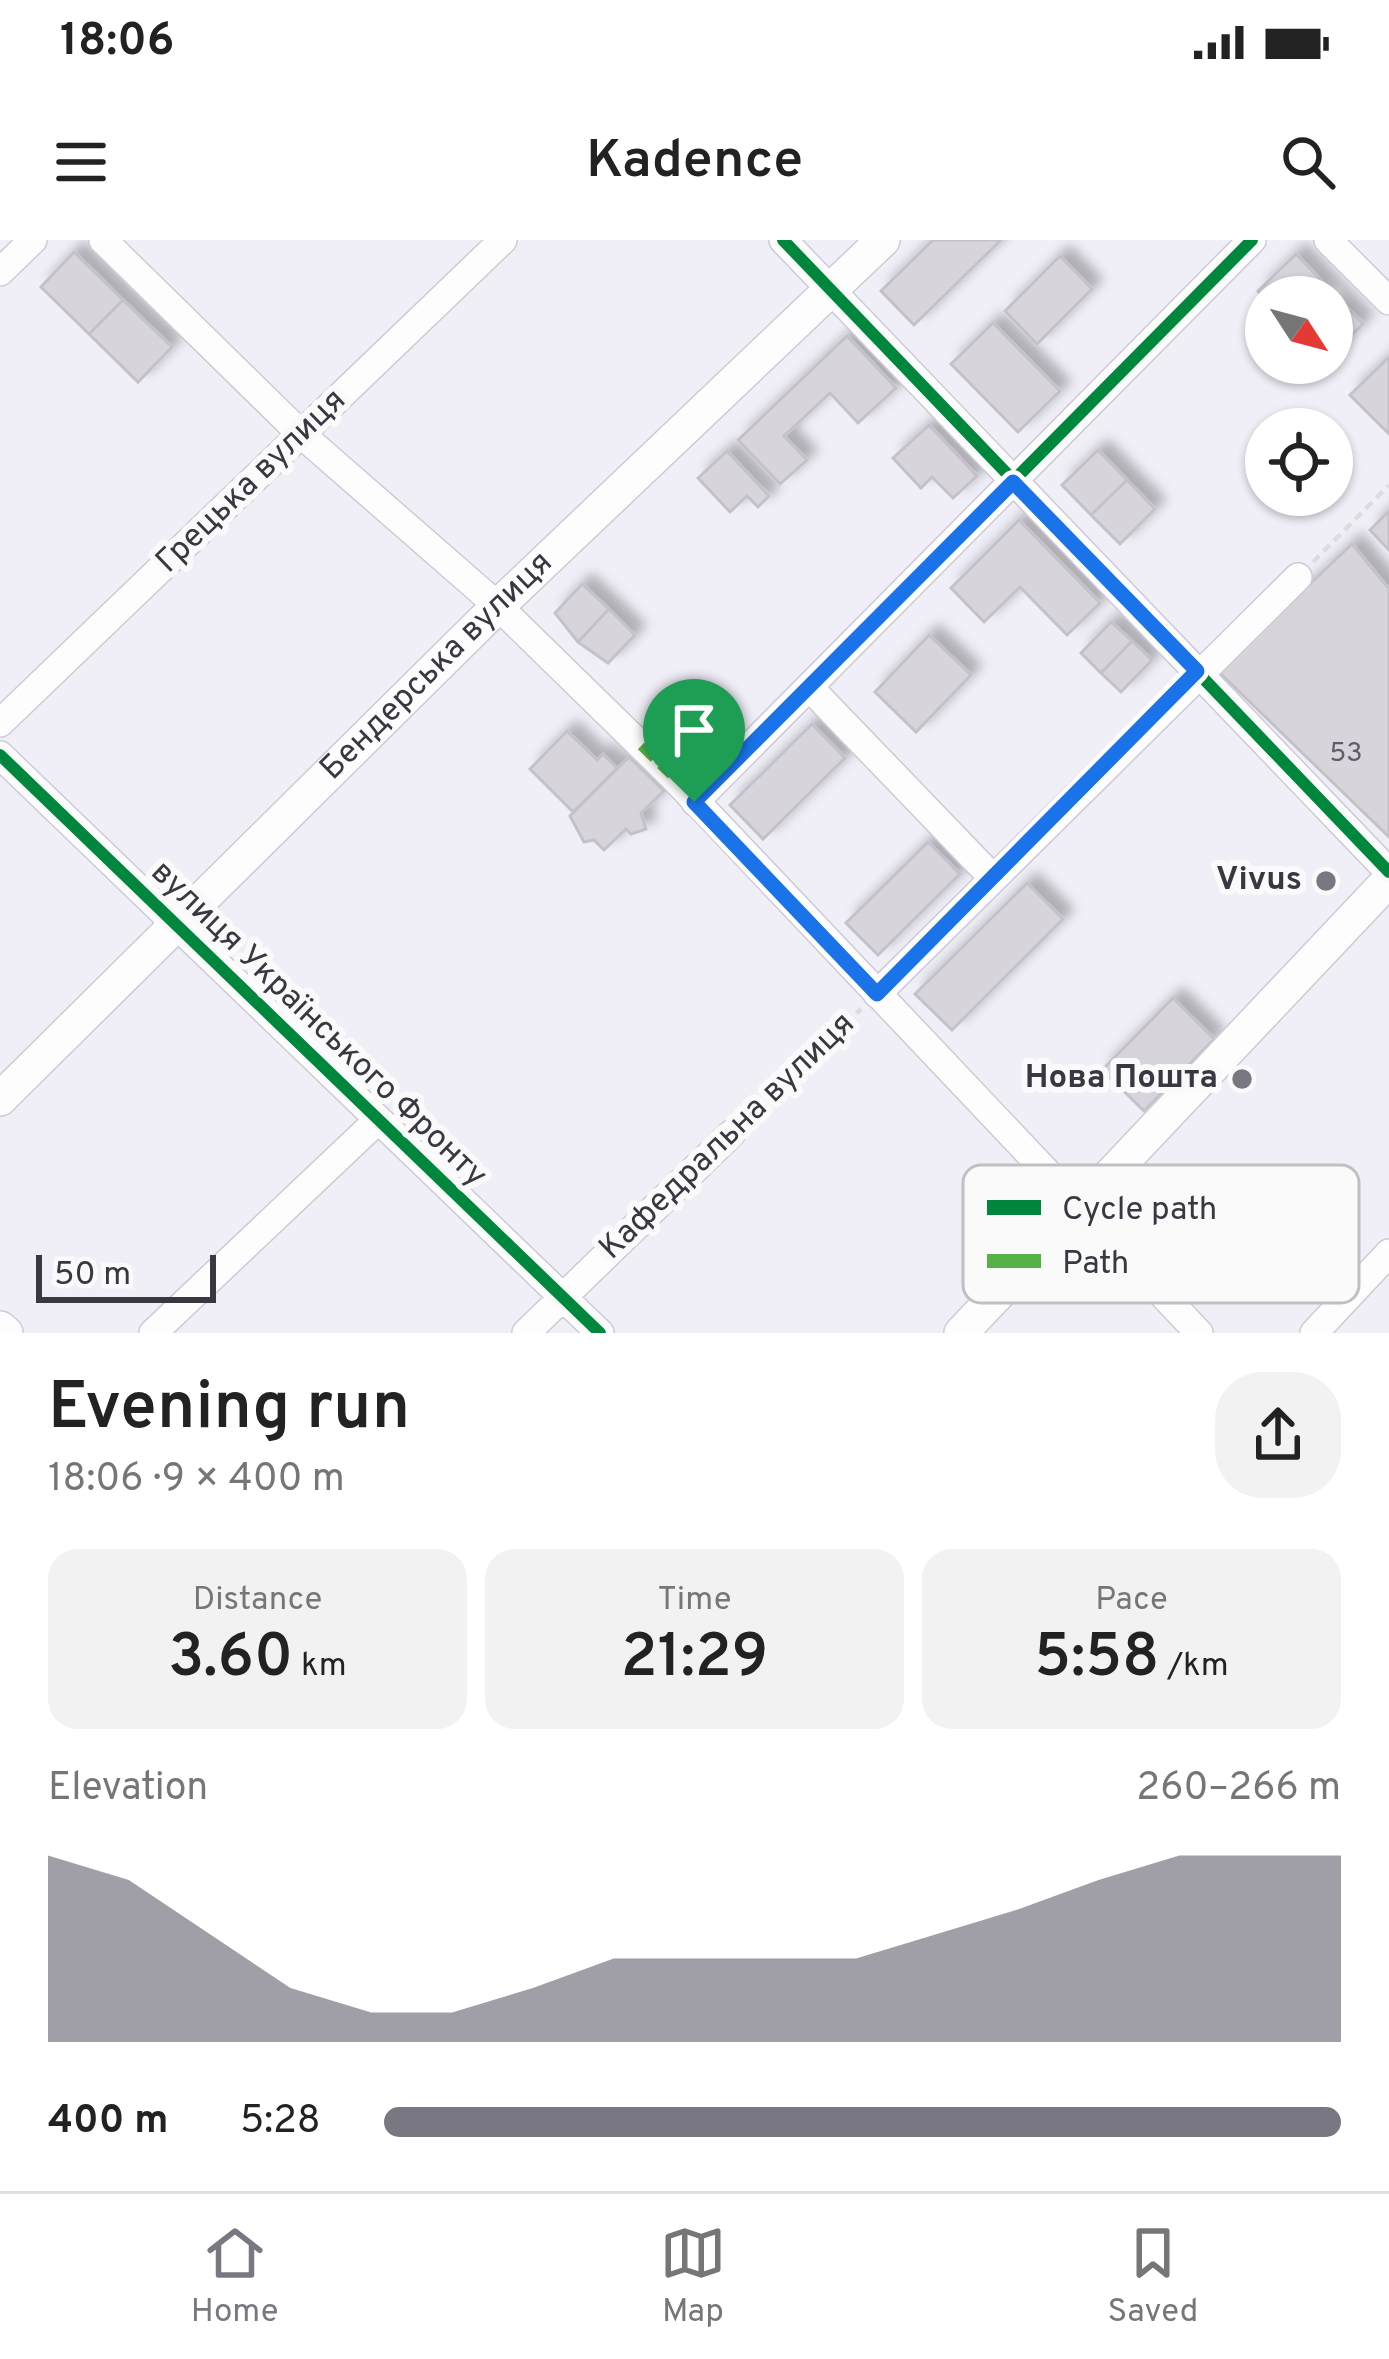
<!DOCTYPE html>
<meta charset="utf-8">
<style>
body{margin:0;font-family:Overpass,sans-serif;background:#f2f2f2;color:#222;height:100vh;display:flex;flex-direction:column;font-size:45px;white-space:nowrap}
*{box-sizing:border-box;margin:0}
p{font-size:39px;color:#767676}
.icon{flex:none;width:66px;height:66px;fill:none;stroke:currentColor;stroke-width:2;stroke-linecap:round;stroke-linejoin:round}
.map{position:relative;height:1093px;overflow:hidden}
.drawer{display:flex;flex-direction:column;background:#fff;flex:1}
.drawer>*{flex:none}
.needle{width:78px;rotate:126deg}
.buttons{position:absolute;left:1245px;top:36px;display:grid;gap:24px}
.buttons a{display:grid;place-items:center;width:108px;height:108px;border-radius:50%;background:#fff;box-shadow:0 3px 9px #0004;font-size:60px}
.scale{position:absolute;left:36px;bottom:30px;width:180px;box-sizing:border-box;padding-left:12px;border:6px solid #393742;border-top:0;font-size:33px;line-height:42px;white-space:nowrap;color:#393742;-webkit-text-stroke:9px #fafafa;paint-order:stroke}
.pin{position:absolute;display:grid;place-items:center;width:102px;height:102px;color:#fff;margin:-123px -51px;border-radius:50% 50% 50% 0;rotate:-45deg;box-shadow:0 0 12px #0007}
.pin .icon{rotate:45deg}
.round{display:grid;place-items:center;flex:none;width:126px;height:126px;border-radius:48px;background:#f2f2f2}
.head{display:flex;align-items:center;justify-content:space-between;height:204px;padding:0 48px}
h1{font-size:66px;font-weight:600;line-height:90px}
.metrics{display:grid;grid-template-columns:repeat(3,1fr);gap:18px;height:204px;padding:12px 48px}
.metrics div{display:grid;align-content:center;border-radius:30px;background:#f2f2f2;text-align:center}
.metrics b{font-size:60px;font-weight:600}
.metrics small{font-size:33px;font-weight:400}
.metrics p{font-size:33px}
.chart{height:336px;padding:24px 48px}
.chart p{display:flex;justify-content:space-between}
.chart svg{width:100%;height:216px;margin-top:12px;fill:#797782;opacity:.7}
ul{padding:0 48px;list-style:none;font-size:39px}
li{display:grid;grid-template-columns:192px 144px 1fr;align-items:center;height:90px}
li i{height:30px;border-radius:15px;background:#797782}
.status{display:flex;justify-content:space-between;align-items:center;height:84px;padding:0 60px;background:#fff;direction:ltr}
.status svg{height:33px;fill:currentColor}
header{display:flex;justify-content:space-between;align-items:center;height:156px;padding:0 48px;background:#fff;font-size:54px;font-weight:600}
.tabs{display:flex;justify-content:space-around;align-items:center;height:168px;border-top:3px solid #e0e0e0;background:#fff;font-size:33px;color:#767676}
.tabs a{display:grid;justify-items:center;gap:6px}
.tabs .current{color:#797782}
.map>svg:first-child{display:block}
</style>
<div class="status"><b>18:06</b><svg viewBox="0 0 49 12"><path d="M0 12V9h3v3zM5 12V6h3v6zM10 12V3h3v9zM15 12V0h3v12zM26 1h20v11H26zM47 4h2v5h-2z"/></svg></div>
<header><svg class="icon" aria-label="menu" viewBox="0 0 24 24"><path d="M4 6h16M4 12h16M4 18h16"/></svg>Kadence<svg class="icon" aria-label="search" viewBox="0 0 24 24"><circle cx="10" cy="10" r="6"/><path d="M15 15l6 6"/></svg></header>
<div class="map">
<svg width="1389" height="1093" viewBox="0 0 1389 1093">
<defs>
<filter id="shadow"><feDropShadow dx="10" dy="-10" stdDeviation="6" flood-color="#0004"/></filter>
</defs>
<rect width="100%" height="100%" fill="#f0eff8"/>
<path fill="#d7d4dc" stroke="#c4c1c9" stroke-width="3" filter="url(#shadow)" d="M933 0H1001L914 85 881 51Z
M74 12 123 60 89 94 41 47Z
M1296 14 1363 84 1332 114V57L1266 60 1258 51Z
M1060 16 1092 49 1037 104 1005 71Z
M123 60 172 107 138 142 89 94Z
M993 83 1060 151 1018 192 951 124Z
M847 96 896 148 858 183 830 153 784 196 807 220 780 244 738 200Z
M1389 117V194L1350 155Z
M929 185 977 236 953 258 932 237 921 248 893 218Z
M1098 210 1127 240 1091 275 1062 245Z
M727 211 769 256 758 267 747 256 730 272 698 238Z
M1127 240 1155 269 1120 304 1091 275Z
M1389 271V310L1370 290Z
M1019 280 1100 363 1067 395 1020 347 984 382 951 348Z
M1352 304 1389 349V597L1218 431Z
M582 344 609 369 578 402 555 373Z
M609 369 635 395 608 423 578 402Z
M1111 382 1132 401 1101 433 1081 413Z
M929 395 971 435 916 492 875 452Z
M1132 401 1152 420 1121 452 1101 433Z
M674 476 705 505 686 524 656 495Z
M812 484 845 518 763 599 730 565Z
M567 491 597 520 603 514 617 528 573 572 530 529Z
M629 517 664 551 641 573 646 589 631 594 626 589 604 610 594 600 584 602 570 576Z
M928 602 960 634 878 715 846 683Z
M1027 643 1063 679 952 790 915 754Z
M1173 758 1214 799 1144 871 1102 830Z"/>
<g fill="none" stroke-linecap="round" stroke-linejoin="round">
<g stroke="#cdcbd5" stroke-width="30">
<path id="minor" d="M103 0 302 195 498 366 671 535 1199 1093
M783 0 1389 632
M1328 0 1389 61
M0 32 33 0
M810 448 992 637
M0 483 503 0
M0 515 600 1093
M695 562 1252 0
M877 754 1298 337
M153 1093 377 881
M526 1093 731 894
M1314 1093 1389 1013"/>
</g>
<g stroke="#cdcbd5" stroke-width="36">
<g id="major">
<path id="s1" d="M0 859 498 366 883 0"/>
<path d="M0 1088 6 1093"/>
<path d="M961 1093 1389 640"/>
</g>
</g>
<path stroke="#dcdcde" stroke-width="4.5" stroke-dasharray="9 6" stroke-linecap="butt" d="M1313 322 1389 245
M748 877 861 769"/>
<use href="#minor" stroke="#fdfdfe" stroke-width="27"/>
<use href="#major" stroke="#fdfdfe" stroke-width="33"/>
<path stroke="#56b247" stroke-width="9" stroke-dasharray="18 9" stroke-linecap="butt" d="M641 506 671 535"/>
<g stroke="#fafafa" stroke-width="20">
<path id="cycleway" d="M783 0 1389 632
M0 515 600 1093
M695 562 1252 0"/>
</g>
<use href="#cycleway" stroke="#00873e" stroke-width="12"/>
</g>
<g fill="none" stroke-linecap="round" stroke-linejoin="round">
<g stroke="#fff" stroke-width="24">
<path id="route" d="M1013 242 1197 431 877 754 694 562Z"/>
</g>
<use href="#route" stroke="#1a73e8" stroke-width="15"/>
</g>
<g fill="#797782" stroke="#fafafa" stroke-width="4.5">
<circle cx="1326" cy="641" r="12"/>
<circle cx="1242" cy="839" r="12"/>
</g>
<g text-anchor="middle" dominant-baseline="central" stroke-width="12" stroke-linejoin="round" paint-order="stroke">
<g font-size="27" fill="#605e68">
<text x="1346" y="514">53</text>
</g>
<g font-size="33" fill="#393742" stroke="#fafafa">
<text transform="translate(252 242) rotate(-44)">Грецька вулиця</text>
<text stroke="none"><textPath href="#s1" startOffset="615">Бендерська вулиця</textPath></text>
<text transform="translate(318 785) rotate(44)">вулиця Українського Фронту</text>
<text transform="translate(728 897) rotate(-44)">Кафедральна вулиця</text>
</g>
<g font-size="33" font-weight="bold" fill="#393742" stroke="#fafafa" text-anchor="end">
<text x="1302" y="641">Vivus</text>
<text x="1218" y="839">Нова Пошта</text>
</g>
</g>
<rect x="963" y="925" width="396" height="138" rx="18" fill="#fafafa" stroke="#c0c0c3" stroke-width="3"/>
<rect x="987" y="960" width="54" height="15" fill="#00873e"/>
<rect x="987" y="1014" width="54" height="14" fill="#56b247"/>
<g font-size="33" fill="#393742">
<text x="1062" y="979">Cycle path</text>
<text x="1062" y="1033">Path</text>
</g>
</svg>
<div class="buttons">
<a><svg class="needle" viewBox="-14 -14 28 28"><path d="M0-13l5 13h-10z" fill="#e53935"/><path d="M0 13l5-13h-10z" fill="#767676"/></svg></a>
<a><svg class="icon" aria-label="locate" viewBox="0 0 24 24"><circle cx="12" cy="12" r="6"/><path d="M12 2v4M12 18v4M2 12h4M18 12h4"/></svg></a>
</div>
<div class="scale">50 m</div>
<div class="pin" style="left:694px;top:562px;background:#1e9e55"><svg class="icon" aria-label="arrive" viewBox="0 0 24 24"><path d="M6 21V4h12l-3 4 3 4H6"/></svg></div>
</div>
<section class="drawer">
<div class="head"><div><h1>Evening run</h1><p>18:06 · 9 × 400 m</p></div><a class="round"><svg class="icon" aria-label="share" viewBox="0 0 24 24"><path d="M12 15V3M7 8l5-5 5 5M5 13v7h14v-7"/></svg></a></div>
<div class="metrics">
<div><p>Distance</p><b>3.60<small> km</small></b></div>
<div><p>Time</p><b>21:29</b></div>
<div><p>Pace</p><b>5:58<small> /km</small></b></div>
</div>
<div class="chart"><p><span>Elevation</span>260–266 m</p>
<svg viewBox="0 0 160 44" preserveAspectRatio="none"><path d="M0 44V6L10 11L20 22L30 33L40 38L50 38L60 33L70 27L80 27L90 27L100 27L110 22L120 17L130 11L140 6L150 6L160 6V44z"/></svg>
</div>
<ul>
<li><b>400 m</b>5:28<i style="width:100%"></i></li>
</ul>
</section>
<nav class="tabs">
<a class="current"><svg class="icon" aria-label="home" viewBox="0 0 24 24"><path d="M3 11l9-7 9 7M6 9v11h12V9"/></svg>Home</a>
<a><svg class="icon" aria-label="map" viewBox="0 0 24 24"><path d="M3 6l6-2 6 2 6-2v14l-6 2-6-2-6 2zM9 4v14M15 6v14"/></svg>Map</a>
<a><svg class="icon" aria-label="saved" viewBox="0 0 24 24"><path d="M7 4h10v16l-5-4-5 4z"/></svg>Saved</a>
</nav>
